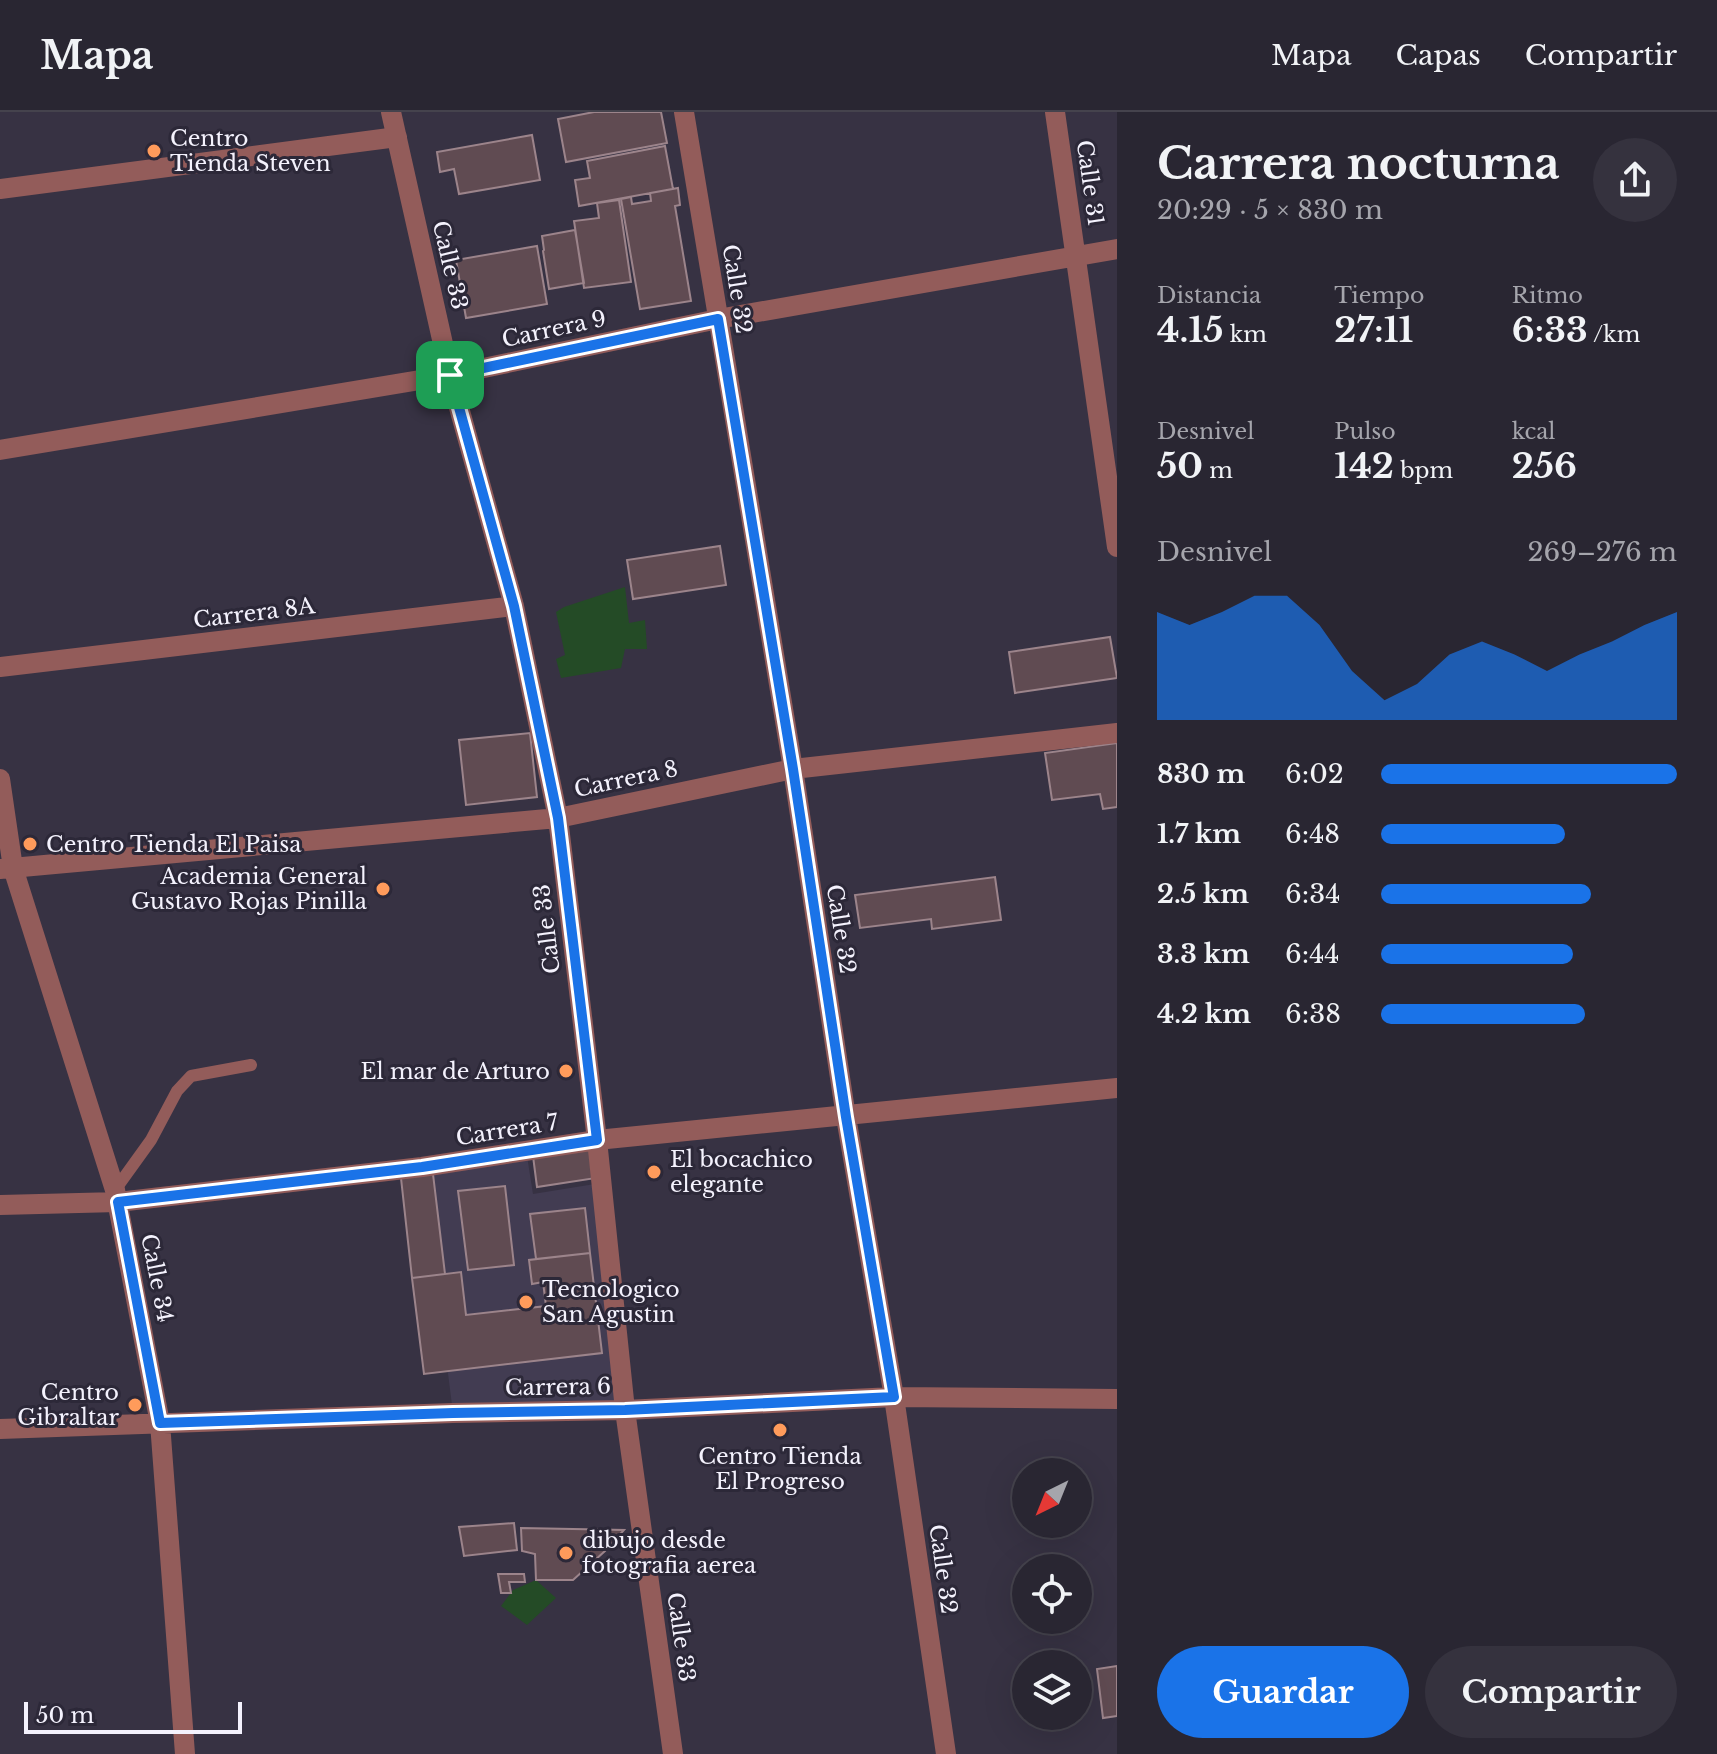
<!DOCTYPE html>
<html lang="es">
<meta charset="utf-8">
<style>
body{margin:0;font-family:"Libre Baskerville",serif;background:#35323e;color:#f1f3f6;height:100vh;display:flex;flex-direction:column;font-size:30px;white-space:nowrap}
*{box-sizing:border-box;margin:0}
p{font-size:26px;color:#a5a5ac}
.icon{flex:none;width:44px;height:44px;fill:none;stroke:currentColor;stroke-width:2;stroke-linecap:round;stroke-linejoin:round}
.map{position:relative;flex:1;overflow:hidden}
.side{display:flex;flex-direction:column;background:#292632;width:600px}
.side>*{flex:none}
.needle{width:52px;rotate:223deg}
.tools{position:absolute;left:1012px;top:1346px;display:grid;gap:16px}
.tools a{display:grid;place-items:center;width:80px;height:80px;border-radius:50%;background:#292632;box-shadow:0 8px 32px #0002,0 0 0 2px #45434d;font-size:40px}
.scale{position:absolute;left:24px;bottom:20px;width:218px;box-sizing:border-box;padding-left:8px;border:4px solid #f4f2fd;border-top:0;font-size:22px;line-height:28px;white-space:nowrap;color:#f4f2fd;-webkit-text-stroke:6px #2c2838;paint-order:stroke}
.pin{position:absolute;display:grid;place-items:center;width:68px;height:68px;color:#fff;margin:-34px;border-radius:16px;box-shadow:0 4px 12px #0006}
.round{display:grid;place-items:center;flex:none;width:84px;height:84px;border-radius:42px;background:#35323e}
.head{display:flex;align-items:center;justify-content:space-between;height:136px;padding:0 40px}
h1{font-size:44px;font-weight:700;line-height:60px}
.stats{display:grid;grid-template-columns:repeat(3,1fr);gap:12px;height:136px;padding:8px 40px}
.stats div{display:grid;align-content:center}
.stats b{font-size:34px;font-weight:700}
.stats small{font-size:22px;font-weight:400}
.stats p{font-size:22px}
.chart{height:224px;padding:16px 40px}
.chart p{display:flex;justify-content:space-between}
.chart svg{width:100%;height:144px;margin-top:8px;fill:#1a73e8;opacity:.7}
.action{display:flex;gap:16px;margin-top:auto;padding:16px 40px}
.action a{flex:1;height:92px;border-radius:48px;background:#1a73e8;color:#fff;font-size:32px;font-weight:700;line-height:92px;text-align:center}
.action a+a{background:#35323e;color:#f1f3f6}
ul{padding:0 40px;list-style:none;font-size:26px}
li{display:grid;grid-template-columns:128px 96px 1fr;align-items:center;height:60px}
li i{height:20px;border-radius:10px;background:#1a73e8}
header{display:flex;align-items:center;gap:48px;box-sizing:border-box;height:112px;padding:0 40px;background:#292632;border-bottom:2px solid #45434d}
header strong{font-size:38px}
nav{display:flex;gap:44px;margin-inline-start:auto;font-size:28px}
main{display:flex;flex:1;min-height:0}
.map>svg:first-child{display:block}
</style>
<header>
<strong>Mapa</strong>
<nav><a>Mapa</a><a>Capas</a><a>Compartir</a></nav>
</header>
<main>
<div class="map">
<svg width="1117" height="1642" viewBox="0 0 1117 1642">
<rect width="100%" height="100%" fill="#373243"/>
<path fill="#423c52" d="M527 1044 533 1082 601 1071 625 1298 453 1301 422 1055Z"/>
<path fill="#244b26" d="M625 475 629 511 645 508 647 537H625L621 556 561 566 556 547 565 543 556 500 564 495Z
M536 1468 556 1486 527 1513 501 1494 513 1478Z"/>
<path fill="#604b52" stroke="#9c848b" stroke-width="2" d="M594 0H661L667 31 566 50 558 7Z
M532 23 540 68 459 82 454 57 440 60 437 40Z
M665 34 673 77 579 94 575 68 590 66 587 49Z
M678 76 680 93 675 94 691 189 640 197 621 87 631 85 632 92 651 89 650 81Z
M619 88 631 170 584 176 574 109 599 106 597 91Z
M575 118 584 171 549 177 543 139 544 138 542 124Z
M537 134 547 192 466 206 456 148Z
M720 434 726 473 633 487 627 448Z
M1110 525 1117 566 1015 581 1009 540Z
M530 621 537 685 466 693 459 628Z
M1117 631V695L1103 697 1100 682 1052 688 1045 641Z
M995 765 1001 808 932 817 931 807 860 816 855 783Z
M594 1036 596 1066 537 1075 533 1044Z
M433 1062 445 1162 412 1166 401 1066Z
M505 1074 514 1153 468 1158 458 1079Z
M585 1096 590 1141 536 1147 530 1102Z
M590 1141 602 1241 424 1262 412 1166 461 1160 466 1203 546 1194 543 1170 532 1172 529 1148Z
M514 1411 517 1438 464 1444 459 1415Z
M521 1416 624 1418 605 1439 573 1468H536L535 1442 522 1439Z
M498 1462H524L525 1470H509L511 1481H501Z
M1117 1554V1604L1103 1606 1097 1557Z"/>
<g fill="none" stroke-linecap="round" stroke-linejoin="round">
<path stroke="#935c5a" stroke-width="12" d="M115 1078 151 1028 177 979 191 964 251 953"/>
<path stroke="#935c5a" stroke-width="20" d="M391 0 450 263 514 494 558 706 597 1028 625 1298 673 1642
M684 0 793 657 846 1005 894 1285 946 1642
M1055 0 1117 435
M0 77 397 25
M0 338 450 263 718 207 1117 137
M0 555 514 494
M0 667 13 756 115 1078 160 1311 185 1642
M0 757 558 706 793 657 1117 621
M0 1093 118 1090 422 1055 597 1028 1117 976
M0 1317 453 1301 625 1298 894 1285 1117 1287"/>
</g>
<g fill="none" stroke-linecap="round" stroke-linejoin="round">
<g stroke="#fff" stroke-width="16">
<path id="route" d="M718 207 793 657 846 1005 894 1285 625 1298 453 1301 160 1311 118 1090 422 1055 597 1028 558 706 514 494 450 263Z"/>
</g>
<use href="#route" stroke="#1a73e8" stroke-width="10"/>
</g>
<g fill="#ff9b5b" stroke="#2c2838" stroke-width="3">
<circle cx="154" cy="39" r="8"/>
<circle cx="30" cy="732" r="8"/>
<circle cx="383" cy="777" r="8"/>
<circle cx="566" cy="959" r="8"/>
<circle cx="654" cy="1060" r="8"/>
<circle cx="526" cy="1190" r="8"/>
<circle cx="135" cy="1293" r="8"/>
<circle cx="780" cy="1318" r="8"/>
<circle cx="566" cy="1441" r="8"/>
</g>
<g text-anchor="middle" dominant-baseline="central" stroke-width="6" stroke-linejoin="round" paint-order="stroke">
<g font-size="22" fill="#f4f2fd" stroke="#2c2838" text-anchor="start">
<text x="170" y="26">Centro<tspan x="170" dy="25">Tienda Steven</tspan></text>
<text x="46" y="732">Centro Tienda El Paisa</text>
<text x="367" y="764" text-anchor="end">Academia General<tspan x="367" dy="25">Gustavo Rojas Pinilla</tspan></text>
<text x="550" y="959" text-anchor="end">El mar de Arturo</text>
<text x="670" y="1047">El bocachico<tspan x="670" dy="25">elegante</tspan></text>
<text x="542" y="1177">Tecnologico<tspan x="542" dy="25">San Agustin</tspan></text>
<text x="119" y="1280" text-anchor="end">Centro<tspan x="119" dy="25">Gibraltar</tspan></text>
<text x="780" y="1344" text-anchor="middle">Centro Tienda<tspan x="780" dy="25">El Progreso</tspan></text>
<text x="582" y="1428">dibujo desde<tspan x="582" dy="25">fotografia aerea</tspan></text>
</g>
<g font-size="22" fill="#f4f2fd" stroke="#2c2838">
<text transform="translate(1090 71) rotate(82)">Calle 31</text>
<text transform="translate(450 153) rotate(77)">Calle 33</text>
<text transform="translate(737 177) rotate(81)">Calle 32</text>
<text transform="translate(554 217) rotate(-12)">Carrera 9</text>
<text transform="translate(254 501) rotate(-7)">Carrera 8A</text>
<text transform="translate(626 667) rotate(-12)">Carrera 8</text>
<text transform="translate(547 817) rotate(-97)">Calle 33</text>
<text transform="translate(841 817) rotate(81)">Calle 32</text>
<text transform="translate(507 1018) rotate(-9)">Carrera 7</text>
<text transform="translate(157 1166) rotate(79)">Calle 34</text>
<text transform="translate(558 1275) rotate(-1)">Carrera 6</text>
<text transform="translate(943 1457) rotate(82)">Calle 32</text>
<text transform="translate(681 1525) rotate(82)">Calle 33</text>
</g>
</g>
</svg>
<div class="tools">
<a><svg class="needle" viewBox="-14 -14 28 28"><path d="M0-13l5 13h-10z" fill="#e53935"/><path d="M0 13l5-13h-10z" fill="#a5a5ac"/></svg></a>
<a><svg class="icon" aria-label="locate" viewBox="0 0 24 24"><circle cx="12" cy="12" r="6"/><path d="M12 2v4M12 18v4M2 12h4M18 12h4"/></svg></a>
<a><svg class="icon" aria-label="layers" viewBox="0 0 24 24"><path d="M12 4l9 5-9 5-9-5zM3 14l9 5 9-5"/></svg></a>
</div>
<div class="scale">50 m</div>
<div class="pin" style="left:450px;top:263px;background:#1e9e55"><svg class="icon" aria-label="arrive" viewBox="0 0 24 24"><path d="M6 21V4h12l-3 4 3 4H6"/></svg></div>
</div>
<section class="side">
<div class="head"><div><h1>Carrera nocturna</h1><p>20:29 · 5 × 830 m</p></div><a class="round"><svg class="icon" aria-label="share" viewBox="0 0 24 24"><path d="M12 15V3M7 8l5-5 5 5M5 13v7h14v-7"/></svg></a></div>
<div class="stats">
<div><p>Distancia</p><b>4.15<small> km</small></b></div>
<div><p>Tiempo</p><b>27:11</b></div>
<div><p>Ritmo</p><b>6:33<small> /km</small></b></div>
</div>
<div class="stats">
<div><p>Desnivel</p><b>50<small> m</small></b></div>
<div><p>Pulso</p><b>142<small> bpm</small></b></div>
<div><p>kcal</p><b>256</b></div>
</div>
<div class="chart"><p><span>Desnivel</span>269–276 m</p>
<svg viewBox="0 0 160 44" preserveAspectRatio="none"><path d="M0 44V11L10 15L20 11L30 6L40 6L50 15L60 29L70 38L80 33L90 24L100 20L110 24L120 29L130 24L140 20L150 15L160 11V44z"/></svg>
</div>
<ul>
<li><b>830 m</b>6:02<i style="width:100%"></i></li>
<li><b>1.7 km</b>6:48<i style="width:62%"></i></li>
<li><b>2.5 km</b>6:34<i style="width:71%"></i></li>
<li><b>3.3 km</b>6:44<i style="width:65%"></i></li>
<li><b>4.2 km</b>6:38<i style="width:69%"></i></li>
</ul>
<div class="action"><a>Guardar</a><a>Compartir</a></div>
</section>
</main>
